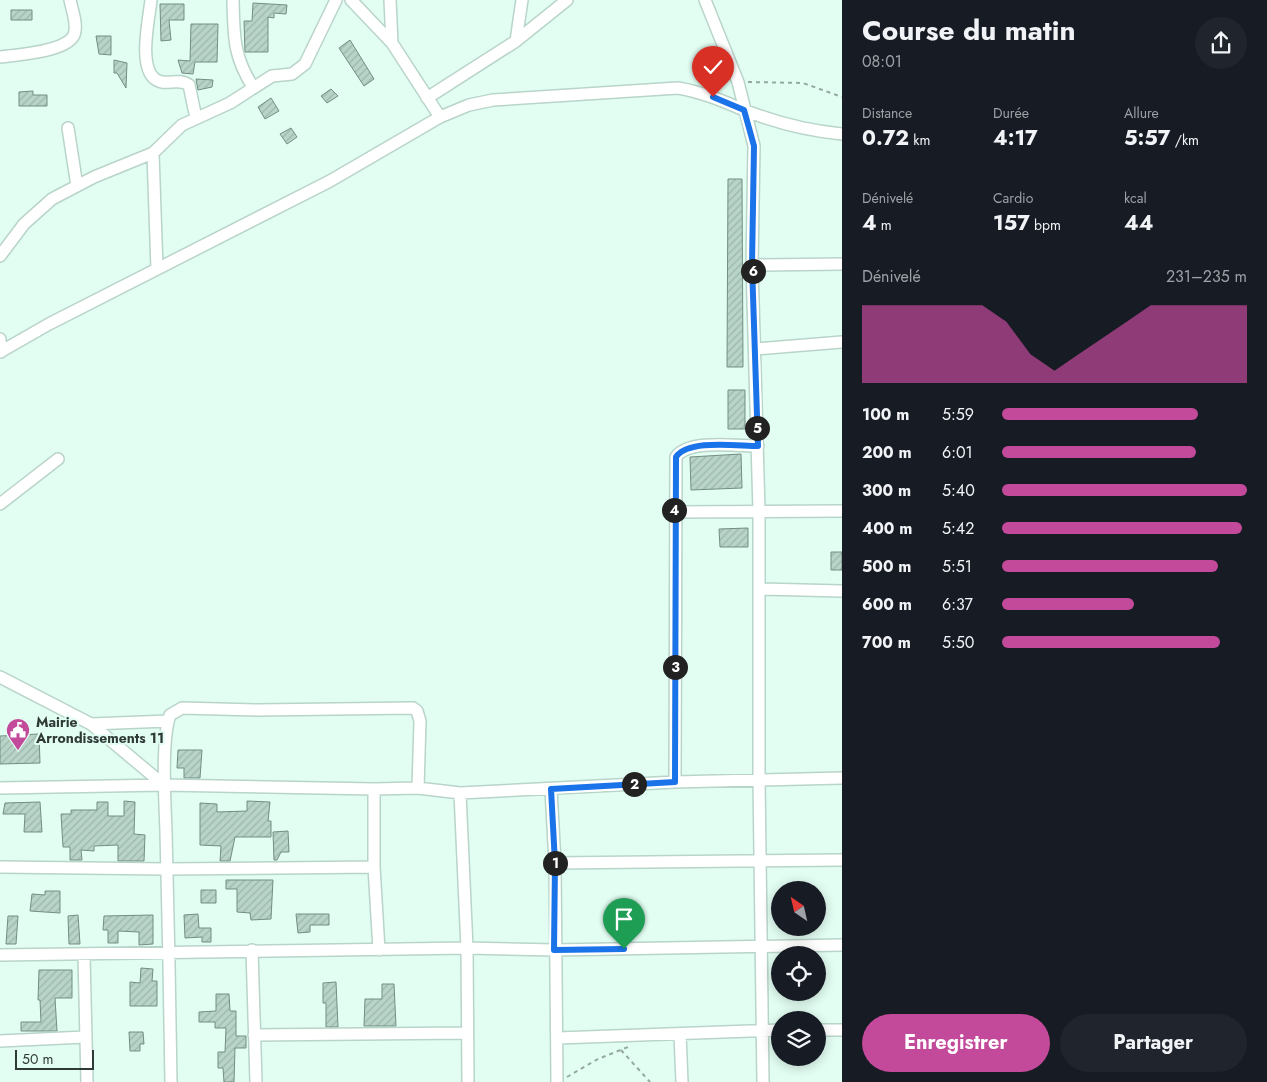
<!DOCTYPE html>
<html lang="fr">
<meta charset="utf-8">
<style>
body{margin:0;font-family:Jost,sans-serif;background:#20242c;color:#f1f3f6;height:100vh;display:flex;flex-direction:column;font-size:19px;white-space:nowrap}
*{box-sizing:border-box;margin:0}
p{font-size:16px;color:#9ea1a6}
.icon{flex:none;width:28px;height:28px;fill:none;stroke:currentColor;stroke-width:2;stroke-linecap:round;stroke-linejoin:round}
.map{position:relative;flex:1;overflow:hidden}
.drawer{display:flex;flex-direction:column;background:#171b24;width:425px}
.drawer>*{flex:none}
.needle{width:32px;rotate:326deg}
.controls{position:absolute;left:771px;top:881px;display:grid;gap:10px}
.controls a{display:grid;place-items:center;width:55px;height:55px;border-radius:50%;background:#171b24;box-shadow:0 2px 12px #0003;font-size:25px}
.scale{position:absolute;left:15px;bottom:12px;width:79px;box-sizing:border-box;padding-left:5px;border:2px solid #2f3a36;border-top:0;font-size:14px;line-height:18px;white-space:nowrap;color:#2f3a36;-webkit-text-stroke:4px #e2fdf2;paint-order:stroke}
.pin{position:absolute;display:grid;place-items:center;width:42px;height:42px;color:#fff;margin:-51px -21px;border-radius:50% 50% 50% 0;rotate:-45deg;box-shadow:0 0 5px #0007}
.pin .icon{rotate:45deg}
.km{position:absolute;width:25px;height:25px;margin:-12px;border-radius:50%;background:#222;color:#fff;font-size:14px;line-height:25px;text-align:center}
.round{display:grid;place-items:center;flex:none;width:52px;height:52px;border-radius:26px;background:#20242c}
.summary{display:flex;align-items:center;justify-content:space-between;height:85px;padding:0 20px}
h1{font-size:28px;font-weight:700;line-height:38px}
.metrics{display:grid;grid-template-columns:repeat(3,1fr);gap:8px;height:85px;padding:5px 20px}
.metrics div{display:grid;align-content:center}
.metrics b{font-size:21px;font-weight:700}
.metrics small{font-size:14px;font-weight:400}
.metrics p{font-size:14px}
.chart{height:140px;padding:10px 20px}
.chart p{display:flex;justify-content:space-between}
.chart svg{width:100%;height:90px;margin-top:5px;fill:#c3499b;opacity:.7}
.action{display:flex;gap:10px;margin-top:auto;padding:10px 20px}
.action a{flex:1;height:58px;border-radius:30px;background:#c3499b;color:#fff;font-size:20px;font-weight:700;line-height:58px;text-align:center}
.action a+a{background:#20242c;color:#f1f3f6}
ul{padding:0 20px;list-style:none;font-size:16px}
li{display:grid;grid-template-columns:80px 60px 1fr;align-items:center;height:38px}
li i{height:12px;border-radius:6px;background:#c3499b}
main{display:flex;flex:1;min-height:0}
.map>svg:first-child{display:block}
</style>
<main>
<div class="map">
<svg width="842" height="1082" viewBox="0 0 842 1082">
<defs>
<pattern id="building-hatch" width="6" height="6" patternUnits="userSpaceOnUse" patternTransform="scale(1.25)"><rect width="6" height="6" fill="#b8d3c8"/><path d="M-1 1l2-2M0 6l6-6M5 7l2-2" fill="none" stroke="#9eb6ac"/></pattern>
</defs>
<rect width="100%" height="100%" fill="#e2fdf2"/>
<path fill="url(#building-hatch)" stroke="#738d82" d="M253 3 287 5 286 14 274 13V18L268 17V52H245L244 21H252Z
M160 4H184V20H169L171 40 161 41Z
M11 10H32V20H11Z
M191 24H218L217 62H195L193 74 182 73 178 60 190 61Z
M96 36H111V55L99 54Z
M350 40 374 79 364 86 339 48Z
M114 60 127 63 126 88 117 73H114Z
M196 79 213 80 212 87 198 90Z
M331 89 338 96 327 103 321 96Z
M33 91V95H47V106H19V92Z
M271 98 279 111 265 119 258 107Z
M291 128 297 137 287 144 280 134Z
M728 179H742L743 367H727Z
M728 390H745V429H728Z
M741 454 742 488 691 490 690 457Z
M748 528V547H720L719 529Z
M831 552H842V570H831Z
M39 734 40 763 0 764V736Z
M178 750H202L200 778H184V768H177Z
M124 801 135 802 134 834 145 835 144 861H118V845L94 846V851L81 850 82 860H70V847H63L61 814H71V810H97V802H108V816H124Z
M247 801 270 802 268 821H271V837H235L230 861H220L221 846 200 845V803L217 804V812L247 811Z
M40 802 42 832H24L25 814H3L5 803Z
M288 831 289 852H281L277 860H274L273 832Z
M226 880H273L271 919 251 920 250 913 237 912V889H226Z
M201 890H216V903H201Z
M45 891H60V913L30 911 32 894 45 895Z
M198 914 199 928H211V942H202V937L185 938 184 915Z
M296 914H329V925H310V932L298 933Z
M78 915 80 944H69L68 916Z
M153 915V944L139 945V932L118 931V943H108V930H103L104 916Z
M8 916H18L16 944H6Z
M141 968 153 969 152 981H157V1006H130V982L140 983Z
M39 970H72V998H55L57 1031H21V1022H41L40 1000H38Z
M336 982 338 1027H326V1003H323V983Z
M382 984H394L396 1026H364L365 999H382Z
M216 994H229L230 1011H236V1036H246V1048H235L234 1082H224L223 1068H218V1052H225L226 1028H215V1022H199V1012L216 1011Z
M129 1032H143L144 1044H140V1051H130Z"/>
<g fill="none" stroke-linecap="round" stroke-linejoin="round">
<g stroke="#b9d4c9" stroke-width="14">
<path id="minor" d="M151 0C149 19 138 66 155 79 165 87 178 77 189 85L196 118
M233 0C234 36 233 56 253 87
M351 0 392 43 440 117
M390 0 392 43
M705 0 738 82 754 146 752 265 759 511V779L763 1082
M516 41 522 0
M0 57C17 55 66 52 74 35 78 25 72 10 70 0
M427 98 516 41 567 0
M68 128 77 186
M153 153 157 269
M0 256 24 224 52 199 94 177 153 153 182 125 230 103 272 76 292 74 305 64 336 0
M752 265 842 264
M0 339 1 352
M755 349 842 342
M0 352 49 324 330 181 440 117 469 105 493 100 678 88C702 92 723 101 744 110 774 122 810 131 842 134
M0 504 58 459
M674 512 842 511
M759 589 842 591
M0 677 91 724 164 785
M91 724 168 721
M675 782 676 457C688 439 737 446 758 446
M0 788 164 785 374 789 418 788 460 793 675 782 842 778
M374 789V867L379 950
M551 789 555 863 557 1082
M460 793 467 948 468 1082
M555 863 842 860
M0 867 166 869 374 867
M252 950 256 1082
M0 955 467 948 555 950 842 945
M84 955 87 1082
M818 1030H842
M680 1034 682 1082
M254 1035 467 1033
M558 1038 780 1030
M0 1041 85 1037
M171 1082C170 999 168 915 166 832 165 803 161 740 170 715L182 708 258 710 413 708 417 711 420 721 418 788"/>
</g>
<path stroke="#95a9a1" stroke-width="2" stroke-dasharray="4 4" stroke-linecap="butt" d="M748 82 803 83 842 97
M711 84 726 83
M621 1050 650 1082
M567 1077 598 1059 628 1047"/>
<use href="#minor" stroke="#fff" stroke-width="11"/>
</g>
<g fill="none" stroke-linecap="round" stroke-linejoin="round">
<g stroke="#fff" stroke-width="10">
<path id="route" d="M624 949 554 950 555 863 551 789 675 782 676 457C688 439 737 446 758 446L752 265 754 146 744 110 713 97"/>
</g>
<use href="#route" stroke="#1a73e8" stroke-width="6"/>
</g>
<defs>
<g id="civic-pin" transform="scale(1.25)"><path d="M0 17L-7.5 6A9.5 9.5 0 1 1 7.5 6Z" fill="#c3499b" stroke="#e2fdf2"/><path d="M-.6-6.5H3V-4.5H.6V-3L4-1V1h2V6H-6V1h2V-1L-.6-3ZM-1.2 2.5V6h2.4V2.5Z" fill="#fff"/></g>
</defs>
<g fill-rule="evenodd">
<use href="#civic-pin" x="18" y="730"/>
</g>
<g text-anchor="middle" dominant-baseline="central" stroke-width="4" stroke-linejoin="round" paint-order="stroke">
<g font-size="14" font-weight="bold" fill="#2f3a36" stroke="#e2fdf2" text-anchor="start">
<text x="36" y="722">Mairie<tspan x="36" dy="16">Arrondissements 11</tspan></text>
</g>
</g>
</svg>
<div class="controls">
<a><svg class="needle" viewBox="-14 -14 28 28"><path d="M0-13l5 13h-10z" fill="#e53935"/><path d="M0 13l5-13h-10z" fill="#9ea1a6"/></svg></a>
<a><svg class="icon" aria-label="locate" viewBox="0 0 24 24"><circle cx="12" cy="12" r="6"/><path d="M12 2v4M12 18v4M2 12h4M18 12h4"/></svg></a>
<a><svg class="icon" aria-label="layers" viewBox="0 0 24 24"><path d="M12 4l9 5-9 5-9-5zM3 14l9 5 9-5"/></svg></a>
</div>
<div class="scale">50 m</div>
<div class="pin" style="left:624px;top:949px;background:#1e9e55"><svg class="icon" aria-label="arrive" viewBox="0 0 24 24"><path d="M6 21V4h12l-3 4 3 4H6"/></svg></div>
<div class="pin" style="left:713px;top:97px;background:#d93025"><svg class="icon" aria-label="check" viewBox="0 0 24 24"><path d="M5 12l5 5 9-10"/></svg></div>
<b class="km" style="left:555px;top:863px">1</b>
<b class="km" style="left:634px;top:784px">2</b>
<b class="km" style="left:675px;top:667px">3</b>
<b class="km" style="left:674px;top:510px">4</b>
<b class="km" style="left:757px;top:428px">5</b>
<b class="km" style="left:753px;top:271px">6</b>
</div>
<section class="drawer">
<div class="summary"><div><h1>Course du matin</h1><p>08:01</p></div><a class="round"><svg class="icon" aria-label="share" viewBox="0 0 24 24"><path d="M12 15V3M7 8l5-5 5 5M5 13v7h14v-7"/></svg></a></div>
<div class="metrics">
<div><p>Distance</p><b>0.72<small> km</small></b></div>
<div><p>Durée</p><b>4:17</b></div>
<div><p>Allure</p><b>5:57<small> /km</small></b></div>
</div>
<div class="metrics">
<div><p>Dénivelé</p><b>4<small> m</small></b></div>
<div><p>Cardio</p><b>157<small> bpm</small></b></div>
<div><p>kcal</p><b>44</b></div>
</div>
<div class="chart"><p><span>Dénivelé</span>231–235 m</p>
<svg viewBox="0 0 160 44" preserveAspectRatio="none"><path d="M0 44V6L10 6L20 6L30 6L40 6L50 6L60 14L70 30L80 38L90 30L100 22L110 14L120 6L130 6L140 6L150 6L160 6V44z"/></svg>
</div>
<ul>
<li><b>100 m</b>5:59<i style="width:80%"></i></li>
<li><b>200 m</b>6:01<i style="width:79%"></i></li>
<li><b>300 m</b>5:40<i style="width:100%"></i></li>
<li><b>400 m</b>5:42<i style="width:98%"></i></li>
<li><b>500 m</b>5:51<i style="width:88%"></i></li>
<li><b>600 m</b>6:37<i style="width:54%"></i></li>
<li><b>700 m</b>5:50<i style="width:89%"></i></li>
</ul>
<div class="action"><a>Enregistrer</a><a>Partager</a></div>
</section>
</main>
